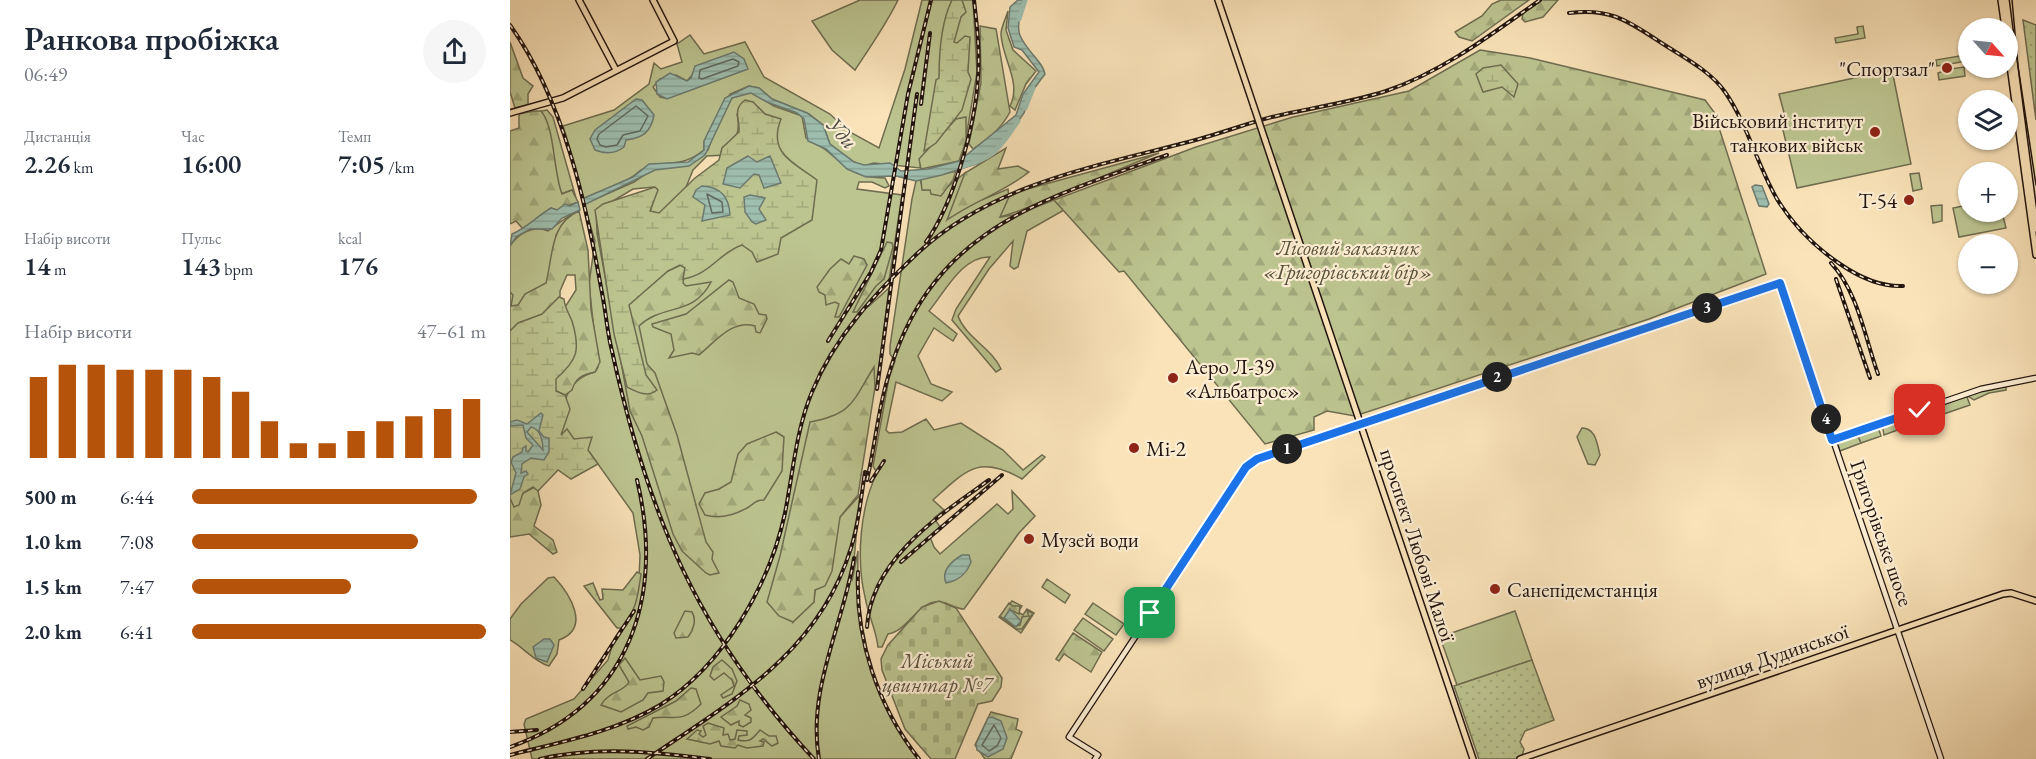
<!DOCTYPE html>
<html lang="uk">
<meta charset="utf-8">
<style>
body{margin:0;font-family:"EB Garamond",serif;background:#f6f6f7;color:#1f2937;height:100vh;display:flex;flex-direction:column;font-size:22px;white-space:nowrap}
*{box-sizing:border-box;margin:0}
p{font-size:20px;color:#747a83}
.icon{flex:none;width:33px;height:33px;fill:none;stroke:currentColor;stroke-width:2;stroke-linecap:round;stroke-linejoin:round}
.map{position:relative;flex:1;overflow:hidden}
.drawer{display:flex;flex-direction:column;background:#fff;width:510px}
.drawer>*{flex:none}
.needle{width:39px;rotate:117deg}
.tools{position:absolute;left:1448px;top:18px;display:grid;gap:12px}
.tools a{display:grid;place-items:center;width:60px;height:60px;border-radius:50%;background:#fff;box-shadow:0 2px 4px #0004;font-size:30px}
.pin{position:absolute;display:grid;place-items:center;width:51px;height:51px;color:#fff;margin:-26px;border-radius:12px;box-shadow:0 3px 9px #0006}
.km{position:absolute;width:30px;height:30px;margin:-15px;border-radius:50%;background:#222;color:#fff;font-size:16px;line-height:30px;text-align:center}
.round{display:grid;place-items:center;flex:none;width:63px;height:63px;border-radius:32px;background:#f6f6f7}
.summary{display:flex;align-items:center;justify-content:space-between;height:102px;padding:0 24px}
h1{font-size:33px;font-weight:600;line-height:45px}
.figures{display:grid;grid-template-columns:repeat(3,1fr);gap:9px;height:102px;padding:6px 24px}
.figures div{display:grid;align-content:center}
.figures b{font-size:26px;font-weight:600}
.figures small{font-size:16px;font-weight:400}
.figures p{font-size:16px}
.chart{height:168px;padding:12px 24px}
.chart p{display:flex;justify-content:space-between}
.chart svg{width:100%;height:108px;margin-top:6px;stroke:#b45309;stroke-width:6}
ul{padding:0 24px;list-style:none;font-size:20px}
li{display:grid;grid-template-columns:96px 72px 1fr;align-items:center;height:45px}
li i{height:15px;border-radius:8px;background:#b45309}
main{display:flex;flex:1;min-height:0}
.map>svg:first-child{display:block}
</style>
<main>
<section class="drawer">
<div class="summary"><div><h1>Ранкова пробіжка</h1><p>06:49</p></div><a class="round"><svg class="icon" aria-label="share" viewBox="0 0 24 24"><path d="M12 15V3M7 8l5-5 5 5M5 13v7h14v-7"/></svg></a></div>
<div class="figures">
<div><p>Дистанція</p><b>2.26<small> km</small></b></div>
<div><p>Час</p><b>16:00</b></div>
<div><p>Темп</p><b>7:05<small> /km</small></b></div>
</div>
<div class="figures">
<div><p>Набір висоти</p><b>14<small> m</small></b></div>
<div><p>Пульс</p><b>143<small> bpm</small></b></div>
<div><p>kcal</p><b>176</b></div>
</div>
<div class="chart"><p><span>Набір висоти</span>47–61 m</p>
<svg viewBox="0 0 160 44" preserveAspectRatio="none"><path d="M5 44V11M15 44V6M25 44V6M35 44V8M45 44V8M55 44V8M65 44V11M75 44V17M85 44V29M95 44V38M105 44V38M115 44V33M125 44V29M135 44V27M145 44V24M155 44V20"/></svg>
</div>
<ul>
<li><b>500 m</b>6:44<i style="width:97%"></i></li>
<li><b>1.0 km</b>7:08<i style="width:77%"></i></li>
<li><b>1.5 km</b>7:47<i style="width:54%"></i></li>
<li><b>2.0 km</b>6:41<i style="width:100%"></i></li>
</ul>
</section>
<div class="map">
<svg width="1526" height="759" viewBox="0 0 1526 759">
<defs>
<pattern id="forest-firs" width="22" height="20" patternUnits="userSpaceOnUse" patternTransform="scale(1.5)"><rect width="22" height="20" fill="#bcc490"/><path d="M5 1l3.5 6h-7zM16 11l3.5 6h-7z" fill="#a1a87b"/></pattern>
<pattern id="wetland-marsh" width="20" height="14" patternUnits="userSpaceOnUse" patternTransform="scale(1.5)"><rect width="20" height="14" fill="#bcc490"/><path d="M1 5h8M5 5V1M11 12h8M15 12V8" fill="none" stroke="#a1a87b"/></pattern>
<pattern id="cemetery-stones" width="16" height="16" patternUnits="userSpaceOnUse" patternTransform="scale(1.5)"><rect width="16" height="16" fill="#bcc490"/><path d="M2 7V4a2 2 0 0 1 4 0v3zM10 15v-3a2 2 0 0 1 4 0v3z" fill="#a1a87b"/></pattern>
<pattern id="park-dots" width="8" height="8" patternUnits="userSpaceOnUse" patternTransform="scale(1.5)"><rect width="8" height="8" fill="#bcc490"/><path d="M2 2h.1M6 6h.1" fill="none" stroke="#a1a87b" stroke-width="1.8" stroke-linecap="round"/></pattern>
<pattern id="water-rules" width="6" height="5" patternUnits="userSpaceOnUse" patternTransform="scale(1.5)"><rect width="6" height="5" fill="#9ebeaf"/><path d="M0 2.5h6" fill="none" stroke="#88a295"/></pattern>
</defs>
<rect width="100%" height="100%" fill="#fae3b9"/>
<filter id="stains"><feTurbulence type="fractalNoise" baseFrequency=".00333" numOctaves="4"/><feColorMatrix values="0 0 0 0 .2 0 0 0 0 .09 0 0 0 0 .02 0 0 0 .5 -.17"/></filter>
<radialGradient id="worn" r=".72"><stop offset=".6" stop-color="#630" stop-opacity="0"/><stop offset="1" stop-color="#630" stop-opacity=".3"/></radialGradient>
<path fill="#bcc490" stroke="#6e6c50" stroke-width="1.5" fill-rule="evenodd" d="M350 0H388C376 25 360 47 345 70L322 50 302 21Z
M412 0H463L467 72 456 138 455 118C439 120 412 151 410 168L364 163 353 166 344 162 320 144 313 125 299 114 262 99 249 88 239 86 220 94 194 142V150C168 170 160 158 133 169 128 171 126 175 122 177 108 186 90 194 74 199L53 126 104 110 139 84 144 63 151 69 172 62 167 44 180 35 194 54 235 42 254 77 320 114 338 131 369 148 395 69ZM238 68 155 98 150 97 143 87 150 79 166 75 177 81 183 74Z
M1353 26 1355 38 1326 43 1325 38 1348 34 1347 27Z
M1455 55 1456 61 1440 64 1441 69 1454 67 1455 76 1429 80 1428 73 1434 71 1433 65 1427 66 1426 60Z
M1382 70 1401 164 1287 188 1272 126 1277 124 1269 94Z
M240 91 264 106 292 116 296 138C303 144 311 145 317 151 339 169 344 177 375 178L379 186 375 188 362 182H349L347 189 392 195 379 280 358 307 379 288 367 384 326 417 283 622 304 602 305 590 330 517 350 495 342 581 348 551C346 629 359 696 408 759H22L14 724 16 719 64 699 98 660 104 639 117 619 129 578 130 555 123 513 78 450 50 436C51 408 55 379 85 372L88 367 79 284 85 241 74 204 124 182 143 169 178 164 198 150 205 128 222 98ZM243 103 255 114 222 244 116 312 87 232 86 211 123 189 144 187 147 189 140 212 149 213 168 207 183 170 197 156 216 155C226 140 231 131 227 114Z
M37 110 43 117 66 198 62 190 51 194 35 148 31 111Z
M455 173 446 213 457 206 498 189 499 197 491 217 508 214 544 200 554 210 517 231 508 267 504 269 500 266 503 241 479 269 448 316C456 338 482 348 491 369L486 372 442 320 446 309 480 257C452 256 435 292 419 311L447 334 443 341 424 328 408 356 421 384 442 392 432 401 386 382 376 430 379 433 392 432 416 419 424 430 451 423 493 450 513 470 532 455 535 457 512 479C469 454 456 470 423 500L434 510 424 518 430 527 420 537 424 547 430 554 487 504 498 514 503 509 502 491 525 516 509 533 454 609C446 609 439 603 431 602 408 599 399 631 378 634L372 647H368C366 629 358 615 355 597 346 560 350 507 367 473L363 466 379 378 385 361 380 354V346L402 199 406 181 410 179 413 190 436 188Z
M1409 173 1412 189 1403 191 1400 174Z
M1432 205V221L1423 223 1421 206Z
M1458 205V212H1492L1496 228 1449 237 1443 208Z
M60 215 46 235 41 289 0 331V246C8 234 24 224 38 231Z
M1496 384V390L1479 393 1464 400 1459 397 1460 392Z
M1453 395 1457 397 1460 405 1419 419 1415 408Z
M1390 416 1393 428 1374 435 1372 423Z
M1072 428C1086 428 1087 444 1090 455L1085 465 1078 464 1067 437Z
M1346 431 1351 443 1330 451 1326 438Z
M44 577C59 593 82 628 49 640L47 654 39 666C26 663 13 647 0 640V619L11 604 38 578Z
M537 579 560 595 555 603 532 587Z
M502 601 512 606 508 612 513 615 517 609 524 613 511 633 489 617Z
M583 603 614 624 606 635 575 614Z
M1005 611 1022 660 947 685 930 637Z
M573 618 603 639 594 651 564 630Z"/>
<path fill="url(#forest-firs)" stroke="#6e6c50" stroke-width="1.5" fill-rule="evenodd" d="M991 0H1019L962 41 949 37 945 32 972 16 982 4Z
M1032 0H1048L1033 17 1015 22 1012 19 1013 13Z
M498 11 496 30 503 50 526 71 516 84 505 110 500 106C512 82 492 59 491 34 491 27 496 18 498 11Z
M470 26 486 29 500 112C491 129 479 138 463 149L459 144 471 83Z
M0 42 13 78 23 86 18 94V105L5 108 0 92Z
M970 50 1020 58 1195 100 1204 112 1256 274 1139 319 845 416 817 411 804 417V430L755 444 614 271 609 272 544 200 686 147 783 117 899 91Z
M24 111H31C45 127 43 171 52 194L62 190 68 202 47 210 41 208 13 229 6 221 0 224V131L9 128V114Z
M456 117V141L449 161 411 169 409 159 446 119Z
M496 148 488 169 508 166 519 172C494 192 464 201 437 220L455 173Z
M649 153 506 212 490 217 499 197 510 191Z
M446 171 443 180 431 196 421 194 420 190H412L411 180H406Z
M69 211 78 250 81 310 90 362 85 372C72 375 66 377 62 390L55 395 44 390 0 331V292L3 295 1 306 8 305 15 294 36 283C43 256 40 223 69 211ZM57 275H65L66 290 50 315V291Z
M89 231 158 271 171 265 175 267 173 283 176 286 201 282C183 317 153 303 129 326L137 364 145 373 167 435 196 542 203 552 202 559 209 573 200 575 196 573 172 551 163 534 132 436 120 411 87 233Z
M377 242 382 243 383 247 374 279 366 286 347 312H343Z
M344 256 354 259 357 265 329 317H325L329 304 325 302 316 305 315 295 309 292 307 287 320 269 331 259 339 264Z
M219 280 223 282 229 298 244 304 249 314 256 315 257 319 250 333 246 332 245 326C222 319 205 342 189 355L182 353 159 358 164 350 161 334 143 327 142 324 176 314Z
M364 367 365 387 348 495 330 517 322 571 315 586 305 590 304 602 283 622 269 616 257 602 270 556 300 422C343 414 342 402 364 367Z
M1412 409 1416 420 1393 428 1390 416Z
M1367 424 1371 436 1351 443 1346 431Z
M266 432 274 437 272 471 254 500C245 500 244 504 237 508 224 515 208 519 195 515L189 504 195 493 209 489 221 482 228 454 237 444Z
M27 486 31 505 24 526 43 540 47 552 43 554 19 534 0 537V498L11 497 13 493Z
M127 572 131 574C128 595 126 613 111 628H107L74 586 83 583 90 600 93 599 92 589 113 590Z
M499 603 503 606H510L509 614 503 611 494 618 504 626 510 625 512 617 519 616 517 611 523 613 512 629H506L490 616Z
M175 611 182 612C187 620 183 631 178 637L166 638 164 633Z
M563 633 592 652 581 672 554 654 549 661 546 659Z
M115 658 130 680 151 676 154 682 153 691 138 693 133 700 111 712 91 705C99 691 114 692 119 682L109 665Z
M212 660 222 669 227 681 222 694 213 698 211 695 224 686 222 680 214 673 204 680 200 676 203 667Z
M181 688 186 689 191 704C171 724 165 715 143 718L139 727 133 730 126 727 118 729 117 726 166 701Z
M230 700 239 704 241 710 235 715 241 718V722L233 727 229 725V721L221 725 211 717 227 706Z
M481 712 508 719 506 729 512 732 501 759H475L465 745Z
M198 723 214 728 213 735 218 734 220 740 225 739 227 730 237 731V735L229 736 228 740C241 743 243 738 250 730L259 736H266L268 743 262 746 253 739 250 741 254 742 253 746 237 748 228 745 225 748 211 746 209 741 200 744 177 739 187 730 191 731 189 734 193 737 196 735 193 726Z"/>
<path fill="url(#wetland-marsh)" stroke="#6e6c50" stroke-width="1.5" d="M442 0H452L456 12 451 17 444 42 447 43 455 36 460 37 458 72 461 79 452 110 426 143 414 151 426 80 429 78C429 54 431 22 442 0Z
M991 65 1008 84 1004 97 992 87 973 92 966 74 973 68Z
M235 100 243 102 255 114 271 119C257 154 285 163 307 180L302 220 271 238 268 254 247 262 242 252 232 245C210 252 200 275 173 279L175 268 170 265 158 271 119 305 136 375 147 390C138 398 127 392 117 387L104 334 85 210 93 204 145 187 148 190 140 211 149 213 185 178 209 160 212 148 229 132C230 118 222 110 235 100Z
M49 297 54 299C55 309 59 313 62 321 71 351 67 360 46 379V391L55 395 60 409 51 435 57 429 64 439 82 437 78 450 88 464 61 479 48 470 28 491 23 487 13 493 9 505 4 507 0 498V331L8 323 32 314Z"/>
<path fill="url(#cemetery-stones)" stroke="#6e6c50" stroke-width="1.5" d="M429 601 446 608 492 678 491 687 482 701 468 704 445 759H421L395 729 372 670 371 659 378 645 412 607Z"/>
<path fill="url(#park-dots)" stroke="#6e6c50" stroke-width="1.5" d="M1513 20 1526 25V120Z
M1022 660 1044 720 1015 731 1010 742 1014 749 1011 759H969L944 686Z"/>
<path fill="url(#water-rules)" stroke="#6c7a6f" stroke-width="1.5" fill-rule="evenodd" d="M508 0H513C507 32 504 32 525 57 530 64 533 65 535 74L520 94 514 113 487 151 469 163 432 175 406 181 386 176 356 177 337 169 316 149 298 141 294 119 287 113 257 102 241 93 222 98 195 155 179 166 145 170 74 205 72 199 123 177 139 164 178 162 194 150V141L215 98 239 86 249 88 262 99 297 113 313 125 320 144 344 162 354 165 380 163 391 171 418 169 449 161 506 115 513 94 529 72 512 50 504 47 498 28 500 7Z
M224 52 234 59 238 69 157 99 147 94 146 82 160 73 177 81 181 78 185 66Z
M126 99 132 100 144 115C141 132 133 138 116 140L114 147C105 154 95 154 85 150L80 139 85 130Z
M238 156 247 162 260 156 271 183 254 188 249 175 244 174 230 188 213 184 217 168Z
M1245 185 1252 186 1259 204 1257 207 1249 206 1242 187Z
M192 186C212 187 219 198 220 215L192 221 195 205 183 197 186 190Z
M240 195 255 198 249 209 256 220 246 224 242 222 235 212 234 197Z
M68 202 70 210 52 218 42 229H20L6 237 0 246 2 234C17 228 27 216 41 208L47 210 55 204 60 206Z
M31 413 33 415 29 431 34 437 39 438V452L34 460 21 458 12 464 11 473 16 471 18 474 14 477 10 489 0 495 6 473 1 462 3 457 12 452 13 448 16 446V451L18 452 23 445 16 438 13 425 1 426 0 422 7 420 17 424ZM21 427C31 429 33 442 33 450L17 432Z
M452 555H459L461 562C457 573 448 581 436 583 431 571 442 561 452 555Z
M500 609 511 621 506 627 494 618Z
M34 639H40L44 645 37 662 26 658 23 647Z
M482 717 491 721 497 738 493 749 478 757 467 750 466 744 478 718Z"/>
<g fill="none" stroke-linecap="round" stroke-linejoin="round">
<path stroke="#60695f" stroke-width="1.5" d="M223 59 229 62 228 66 192 79 189 78 190 70Z
M126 106 138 116 130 131 113 135 107 145 96 147 90 145 87 139 89 134Z
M197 194 212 202 213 212 202 213Z
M484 725 491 738 487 746 479 751 472 745Z"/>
<path stroke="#9ebeaf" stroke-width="5" d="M509 19 515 0
M515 108 523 88
M450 167C488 156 487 150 508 121"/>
<g stroke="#21140f" stroke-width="7">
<path id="secondary" d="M1322 440 1471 389 1526 378
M585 759 588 755 559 737 740 463 761 454 1270 283 1431 759"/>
</g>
<g stroke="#21140f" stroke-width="8">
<path id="primary" d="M69 0 106 70
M708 0 744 107
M1491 0 1495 28
M1496 0 1526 229
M1497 44 1526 255
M0 113 53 98 164 41 143 0
M755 140 963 759
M1010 759 1493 594 1501 593 1526 601"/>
</g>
<use href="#secondary" stroke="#fcedd2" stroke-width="4.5"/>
<use href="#primary" stroke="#fae3b9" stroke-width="5"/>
<path stroke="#21140f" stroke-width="1.5" d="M1502 0 1508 66 1526 185"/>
<g stroke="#21140f" stroke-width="4">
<path id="rail" d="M1059 13C1098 8 1115 19 1147 40 1169 55 1200 70 1215 92 1238 125 1247 165 1267 199 1283 225 1305 247 1330 264 1349 277 1370 287 1393 286
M0 25C54 101 76 203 92 293 96 312 97 332 102 351 138 515 188 635 304 759
M411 104 420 33
M416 242C444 203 465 126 468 78 470 52 467 26 464 0
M1321 263C1348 292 1355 338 1368 374
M1326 279 1360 378
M318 341 361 272 371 250 398 94 421 0
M367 389 407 94
M357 480C365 446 368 410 378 377 420 230 528 201 657 155
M361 481 374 461
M391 562 492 475
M348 572C345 639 368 707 409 759
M357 627C361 559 430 515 479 480
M73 689 124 611
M0 732 27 730
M0 747C120 705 155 596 127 480
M0 755C51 742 105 732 150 705 213 666 260 584 275 513 283 473 286 430 302 392 325 336 366 292 410 251 485 183 588 166 682 141 709 134 735 124 762 117 799 108 839 103 876 91 932 72 982 34 1030 0
M30 759C87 746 143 752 200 759
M137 759C222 701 309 653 341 548 349 523 351 497 355 472
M309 759C297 689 333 626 344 558"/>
</g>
<use href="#rail" stroke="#fcedd2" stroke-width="1.5" stroke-dasharray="4.5" stroke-linecap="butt"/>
<g stroke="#21140f" stroke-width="8" stroke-linecap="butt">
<path id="primary-bridge" d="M744 107 755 140"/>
</g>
<use href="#primary-bridge" stroke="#fae3b9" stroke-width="5"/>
</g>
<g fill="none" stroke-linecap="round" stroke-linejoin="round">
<g stroke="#fff" stroke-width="12">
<path id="route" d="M640 613 736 467 747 459 1270 283 1322 440 1410 410"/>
</g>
<use href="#route" stroke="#1a73e8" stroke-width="8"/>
</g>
<g fill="#8f2418" stroke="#fcedd2" stroke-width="2">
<circle cx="1437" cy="68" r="6"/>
<circle cx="1365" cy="132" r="6"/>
<circle cx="1399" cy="200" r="6"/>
<circle cx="663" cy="378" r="6"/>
<circle cx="624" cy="448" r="6"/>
<circle cx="519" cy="539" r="6"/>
<circle cx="985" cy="589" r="6"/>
</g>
<g text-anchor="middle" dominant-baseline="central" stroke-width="4.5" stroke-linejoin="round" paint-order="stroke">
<g font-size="21" fill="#21140f" stroke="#fcedd2" text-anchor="start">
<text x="1425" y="68" text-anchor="end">"Спортзал"</text>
<text x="1353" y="120" text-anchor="end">Військовий інститут<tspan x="1353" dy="24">танкових військ</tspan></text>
<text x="1387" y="200" text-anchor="end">Т-54</text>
<text x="675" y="366">Аеро Л-39<tspan x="675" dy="24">«Альбатрос»</tspan></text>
<text x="636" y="448">Мі-2</text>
<text x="531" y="539">Музей води</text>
<text x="997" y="589">Санепідемстанція</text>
</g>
<g font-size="21" font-style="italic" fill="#57523c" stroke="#fcedd2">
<text x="838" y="247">Лісовий заказник<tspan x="838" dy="24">«Григорівський бір»</tspan></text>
<text x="427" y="660">Міський<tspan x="427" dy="24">цвинтар №7</tspan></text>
</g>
<g font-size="21" fill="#21140f" stroke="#fcedd2">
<text transform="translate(1372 533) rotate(71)">Григорівське шосе</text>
<text transform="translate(908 545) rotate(72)">проспект Любові Малої</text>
<text transform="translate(1262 656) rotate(-19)">вулиця Дудинської</text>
</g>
<g font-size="22" font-style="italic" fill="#4d5047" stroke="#fcedd2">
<text transform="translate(332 133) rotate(49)">Уди</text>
</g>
</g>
<rect width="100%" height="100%" filter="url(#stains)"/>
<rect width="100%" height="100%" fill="url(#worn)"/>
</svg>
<div class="tools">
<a><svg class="needle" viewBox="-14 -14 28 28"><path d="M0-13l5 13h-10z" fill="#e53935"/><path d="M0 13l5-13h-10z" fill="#747a83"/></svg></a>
<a><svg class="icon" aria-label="layers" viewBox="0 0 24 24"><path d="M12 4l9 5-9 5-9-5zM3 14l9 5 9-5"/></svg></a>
<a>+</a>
<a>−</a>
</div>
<div class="pin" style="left:640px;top:613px;background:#1e9e55"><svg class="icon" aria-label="arrive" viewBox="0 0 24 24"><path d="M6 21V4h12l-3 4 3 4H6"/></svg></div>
<div class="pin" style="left:1410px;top:410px;background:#d93025"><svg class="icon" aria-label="check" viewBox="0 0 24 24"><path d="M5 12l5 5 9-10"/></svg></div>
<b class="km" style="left:777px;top:449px">1</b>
<b class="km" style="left:987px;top:377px">2</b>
<b class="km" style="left:1197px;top:308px">3</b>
<b class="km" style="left:1316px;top:419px">4</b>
</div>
</main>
